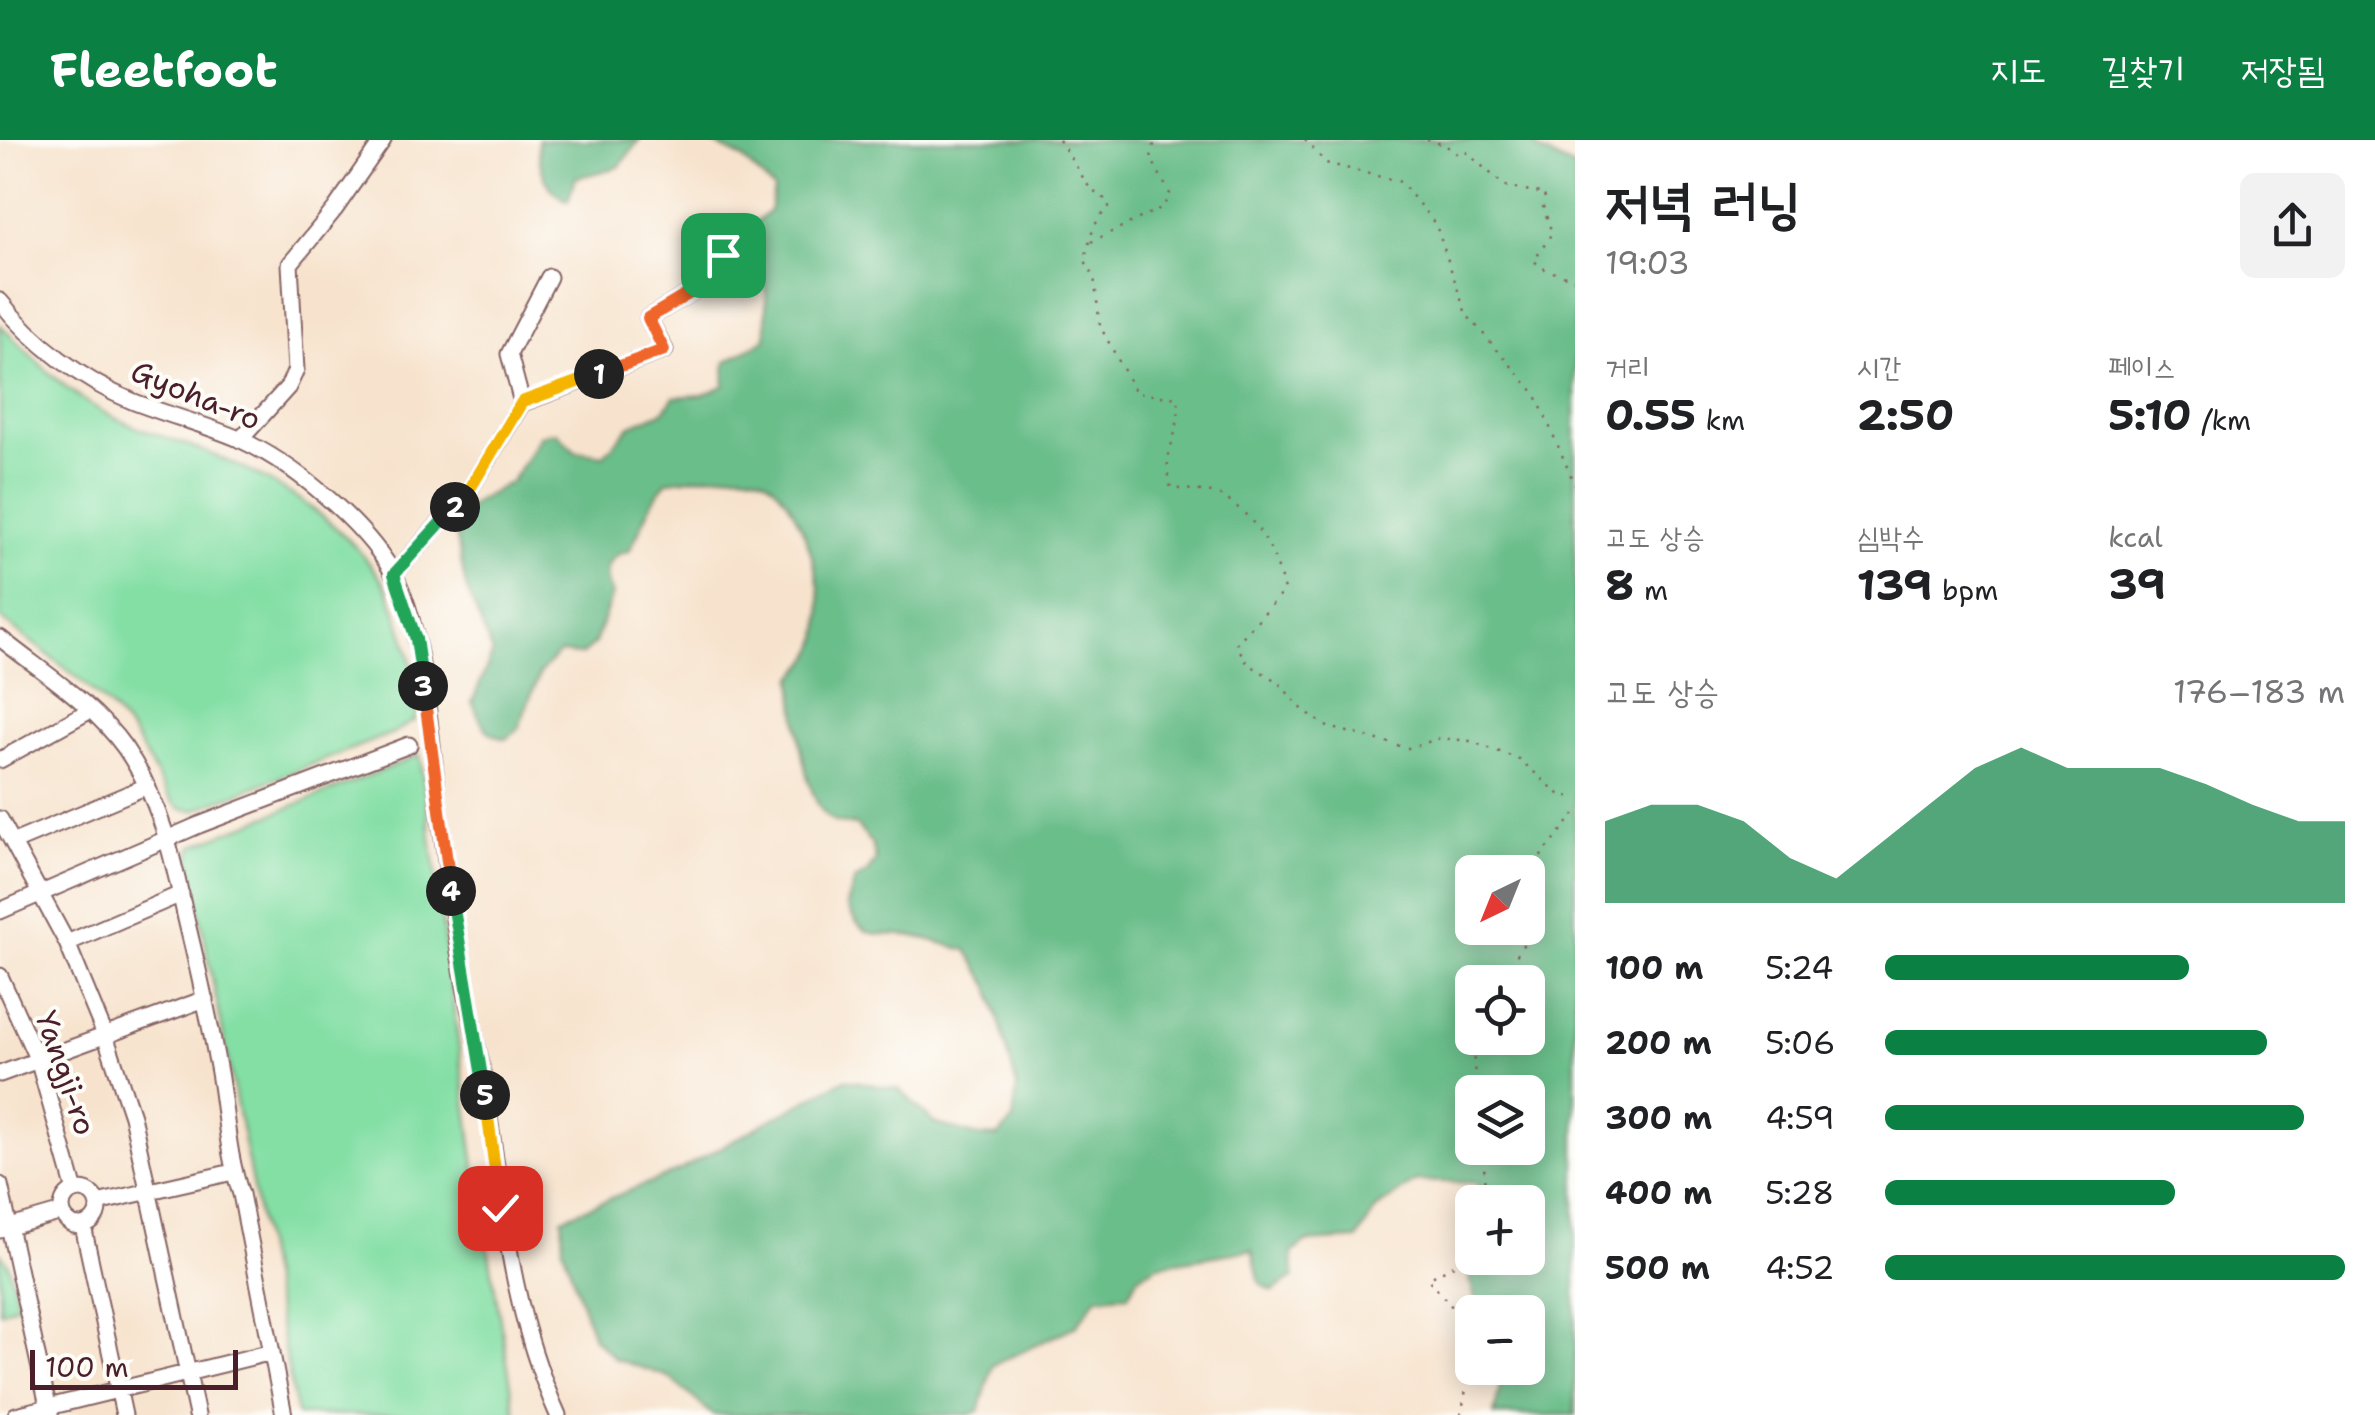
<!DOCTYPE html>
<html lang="ko">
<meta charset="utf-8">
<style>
body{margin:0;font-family:"Shantell Sans","Poor Story",sans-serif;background:#f2f2f2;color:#202124;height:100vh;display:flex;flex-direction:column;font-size:38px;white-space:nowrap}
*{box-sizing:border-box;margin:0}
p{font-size:32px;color:#757577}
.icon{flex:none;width:55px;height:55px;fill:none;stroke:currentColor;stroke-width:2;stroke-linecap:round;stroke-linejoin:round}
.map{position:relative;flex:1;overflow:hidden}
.panel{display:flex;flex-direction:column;background:#fff;width:800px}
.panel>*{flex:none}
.needle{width:65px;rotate:223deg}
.controls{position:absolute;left:1455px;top:715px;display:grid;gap:20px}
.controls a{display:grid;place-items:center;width:90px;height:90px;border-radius:15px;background:#fff;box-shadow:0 5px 25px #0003;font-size:50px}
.scale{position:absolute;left:30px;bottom:25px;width:208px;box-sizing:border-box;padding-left:10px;border:5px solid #4a1f2b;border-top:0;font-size:28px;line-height:35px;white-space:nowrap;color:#4a1f2b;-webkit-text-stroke:8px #fdfcf7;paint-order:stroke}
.pin{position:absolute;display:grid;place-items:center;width:85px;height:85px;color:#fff;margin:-42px;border-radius:20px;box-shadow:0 5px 15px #0006}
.km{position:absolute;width:50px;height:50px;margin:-25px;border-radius:50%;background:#222;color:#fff;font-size:28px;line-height:50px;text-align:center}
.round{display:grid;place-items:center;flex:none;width:105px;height:105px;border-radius:15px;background:#f2f2f2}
.headline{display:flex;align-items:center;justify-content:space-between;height:170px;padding:0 30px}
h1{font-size:55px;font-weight:700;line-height:75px}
.metrics{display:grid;grid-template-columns:repeat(3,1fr);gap:15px;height:170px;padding:10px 30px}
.metrics div{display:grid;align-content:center}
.metrics b{font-size:42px;font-weight:700}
.metrics small{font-size:28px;font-weight:400}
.metrics p{font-size:28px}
.chart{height:280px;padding:20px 30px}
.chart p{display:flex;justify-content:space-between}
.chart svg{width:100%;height:180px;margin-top:10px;fill:#0b8043;opacity:.7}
ul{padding:0 30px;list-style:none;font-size:32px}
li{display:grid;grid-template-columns:160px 120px 1fr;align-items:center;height:75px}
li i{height:25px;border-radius:12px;background:#0b8043}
header{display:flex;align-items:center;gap:60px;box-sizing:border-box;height:140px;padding:0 50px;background:#0b8043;color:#fff}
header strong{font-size:48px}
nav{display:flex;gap:55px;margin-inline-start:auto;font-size:35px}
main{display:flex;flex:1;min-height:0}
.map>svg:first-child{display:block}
</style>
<header>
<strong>Fleetfoot</strong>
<nav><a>지도</a><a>길찾기</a><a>저장됨</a></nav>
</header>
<main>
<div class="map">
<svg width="1575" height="1275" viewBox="0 0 1575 1275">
<rect width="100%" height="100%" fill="#fdfcf7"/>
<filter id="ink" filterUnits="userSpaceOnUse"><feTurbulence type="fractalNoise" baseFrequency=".01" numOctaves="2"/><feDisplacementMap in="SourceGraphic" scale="20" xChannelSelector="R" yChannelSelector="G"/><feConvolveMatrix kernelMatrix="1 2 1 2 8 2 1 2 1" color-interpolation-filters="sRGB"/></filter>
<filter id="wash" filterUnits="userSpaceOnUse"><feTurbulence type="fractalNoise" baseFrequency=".0048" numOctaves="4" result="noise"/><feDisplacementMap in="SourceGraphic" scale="40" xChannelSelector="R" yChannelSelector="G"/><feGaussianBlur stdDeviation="2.25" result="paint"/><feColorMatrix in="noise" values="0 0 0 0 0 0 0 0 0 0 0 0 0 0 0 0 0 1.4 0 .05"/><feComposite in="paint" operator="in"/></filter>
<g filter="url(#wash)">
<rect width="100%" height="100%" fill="#f7e3cd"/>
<path fill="#84dfa5" stroke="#677f68" stroke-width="2.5" d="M0 185C31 215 60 247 98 269 127 286 159 295 190 306 267 334 342 376 386 447 393 459 397 476 402 490 410 514 421 554 415 580L395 592 195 670C191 670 182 669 180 668 167 661 145 612 134 596 101 550 45 513 0 478Z
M420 615 476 1035 516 1275H297L189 719 193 706Z
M0 1113 8 1124 18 1164 0 1172Z"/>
<path fill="#6bbe8a" stroke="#5a6e5a" stroke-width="2.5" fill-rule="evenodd" d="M538 0H639L619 27 575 38 568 61C544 50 538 26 538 0Z
M706 0H1530L1541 12 1575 28V1275H1494L1504 1228H1528V1172H1479L1470 1140 1472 1113V1118H1528V1062H1485L1477 1043 1416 1041 1376 1069 1357 1099 1305 1102 1292 1113 1294 1137 1273 1151 1260 1143 1252 1110 1158 1125 1138 1137 1128 1155 1097 1157 1076 1186 993 1225 979 1271 968 1275H713L669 1237 615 1219 593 1197 563 1108 562 1078 678 1031 845 939 900 950 934 983 978 996 998 997 1013 980 1017 947 990 847 967 810C949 806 931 799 912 796 879 791 863 804 847 765L855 740 867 733 876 720 872 704 856 685C849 684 838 684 833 681 802 664 796 570 793 538 800 530 808 522 813 514 836 471 806 364 765 339 743 326 693 339 667 341 646 367 645 383 629 411 606 415 601 434 612 454L595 503 581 515 559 513 540 533 518 589 506 599C484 595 481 581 472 562L493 513 466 447 456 395 471 365 512 341 541 295 556 292 575 311 604 315 631 285 664 271 674 257 702 255 724 246 726 222 766 199V151L748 88 770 71 774 49 742 18ZM1472 732H1528V788H1472ZM1472 842H1528V898H1472ZM1472 952H1528V1008H1472Z"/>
</g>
<g filter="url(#ink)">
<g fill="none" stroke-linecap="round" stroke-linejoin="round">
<g stroke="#876464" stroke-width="19">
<path id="minor" d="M0 161C33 203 83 241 132 261 167 275 204 284 239 299 293 323 362 381 392 431 424 484 431 604 439 668 446 718 452 768 460 818 466 858 476 897 483 937 502 1055 508 1164 558 1275
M522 263 509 214 549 137
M240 300 288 247 296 230 290 124 335 69 383 0
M394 434 468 352 522 263 665 210 648 178 695 150 723 115
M0 498C42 532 93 563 125 608 161 660 173 719 186 779 198 828 209 878 218 927 226 969 227 1014 241 1054L284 1275
M0 620 91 570
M0 679 67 803
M14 702 147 646
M181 754 67 803 105 895 132 976 197 1275
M0 771 199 685 409 605
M0 836 39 923 75 1051
M0 934 205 859
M0 1045 50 1275
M62 1068a18 18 0 1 1 36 0a18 18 0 1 1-36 0Z
M97 1063 233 1032
M83 1086 124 1275
M0 1090 62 1072
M16 1275 272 1212"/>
</g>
<path stroke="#876464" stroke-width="2.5" stroke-dasharray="2.5 8" stroke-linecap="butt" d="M1059 0 1091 50 1108 61 1109 67C1093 81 1089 100 1085 121L1094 136 1100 186 1136 253 1178 258C1183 294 1159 313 1171 348 1187 350 1213 350 1226 359 1260 381 1276 413 1284 451L1236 504 1247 523 1278 542 1300 567 1325 586 1408 608 1441 598 1470 601 1519 619 1559 654 1575 658
M1305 0 1326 23 1401 42 1436 85 1466 174 1535 253 1575 345
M1427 0 1445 5 1456 13 1466 12 1505 46 1545 54 1543 66 1552 93 1534 121 1546 130 1575 139
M1091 102 1163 67 1170 54 1151 18 1155 0
M1500 842 1531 792 1534 725 1575 674
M1476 952 1473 910 1477 898
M1481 1008 1485 1035 1482 1062
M1472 1115 1428 1139 1472 1190
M1461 1275 1472 1219"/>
<use href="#minor" stroke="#fff" stroke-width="15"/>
</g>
</g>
<g fill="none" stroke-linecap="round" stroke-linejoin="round" filter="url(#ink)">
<g stroke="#fff" stroke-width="20">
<path id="split-1" d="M599 234 664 210 648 178 695 150 723 115"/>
</g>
<g stroke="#fff" stroke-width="20">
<path id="split-2" d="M455 367 468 352 522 262 599 234"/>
</g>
<g stroke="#fff" stroke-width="20">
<path id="split-3" d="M423 546 416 499 394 434 455 367"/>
</g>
<g stroke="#fff" stroke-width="20">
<path id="split-4" d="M423 546 451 751"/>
</g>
<g stroke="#fff" stroke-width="20">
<path id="split-5" d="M451 751 485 955"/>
</g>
<g stroke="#fff" stroke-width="20">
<path id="split-6" d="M485 955 500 1068"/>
</g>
<use href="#split-1" stroke="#f0652b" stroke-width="12"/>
<use href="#split-2" stroke="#f5b400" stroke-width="12"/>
<use href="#split-3" stroke="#22a559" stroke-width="12"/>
<use href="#split-4" stroke="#f0652b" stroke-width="12"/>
<use href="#split-5" stroke="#22a559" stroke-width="12"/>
<use href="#split-6" stroke="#f5b400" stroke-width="12"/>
</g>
<g text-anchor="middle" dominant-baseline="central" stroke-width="8" stroke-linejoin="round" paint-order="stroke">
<g font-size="30" fill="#4a1f2b" stroke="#fdfcf7">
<text transform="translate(196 255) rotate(22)">Gyoha-ro</text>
<text transform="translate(66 933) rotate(71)">Yangji-ro</text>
</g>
</g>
</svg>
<div class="controls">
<a><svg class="needle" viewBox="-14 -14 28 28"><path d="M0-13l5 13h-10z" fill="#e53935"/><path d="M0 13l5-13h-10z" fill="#757577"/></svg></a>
<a><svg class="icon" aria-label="locate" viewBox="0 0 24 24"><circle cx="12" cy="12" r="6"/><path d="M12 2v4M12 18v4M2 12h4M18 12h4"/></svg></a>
<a><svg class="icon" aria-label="layers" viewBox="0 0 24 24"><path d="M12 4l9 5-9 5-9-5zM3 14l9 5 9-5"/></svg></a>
<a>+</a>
<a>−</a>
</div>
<div class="scale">100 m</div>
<div class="pin" style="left:723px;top:115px;background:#1e9e55"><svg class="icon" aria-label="arrive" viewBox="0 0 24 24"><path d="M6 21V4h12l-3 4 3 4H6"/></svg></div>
<div class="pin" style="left:500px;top:1068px;background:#d93025"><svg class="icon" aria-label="check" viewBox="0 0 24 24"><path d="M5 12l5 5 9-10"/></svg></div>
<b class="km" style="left:599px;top:234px">1</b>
<b class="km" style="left:455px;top:367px">2</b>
<b class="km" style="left:423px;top:546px">3</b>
<b class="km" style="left:451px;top:751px">4</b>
<b class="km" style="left:485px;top:955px">5</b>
</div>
<section class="panel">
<div class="headline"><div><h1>저녁 러닝</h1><p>19:03</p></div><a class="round"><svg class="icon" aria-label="share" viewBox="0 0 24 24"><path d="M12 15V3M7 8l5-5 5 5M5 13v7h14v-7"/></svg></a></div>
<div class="metrics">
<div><p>거리</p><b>0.55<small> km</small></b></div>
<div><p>시간</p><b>2:50</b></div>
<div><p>페이스</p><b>5:10<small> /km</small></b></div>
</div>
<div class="metrics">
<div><p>고도 상승</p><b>8<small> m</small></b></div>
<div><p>심박수</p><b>139<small> bpm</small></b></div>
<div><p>kcal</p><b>39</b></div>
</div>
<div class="chart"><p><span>고도 상승</span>176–183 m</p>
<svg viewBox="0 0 160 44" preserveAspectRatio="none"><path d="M0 44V24L10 20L20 20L30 24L40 33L50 38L60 29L70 20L80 11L90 6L100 11L110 11L120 11L130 15L140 20L150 24L160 24V44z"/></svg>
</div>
<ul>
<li><b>100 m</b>5:24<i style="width:66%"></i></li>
<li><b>200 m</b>5:06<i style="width:83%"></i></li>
<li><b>300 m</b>4:59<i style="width:91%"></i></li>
<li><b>400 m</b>5:28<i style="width:63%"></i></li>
<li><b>500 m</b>4:52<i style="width:100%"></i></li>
</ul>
</section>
</main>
